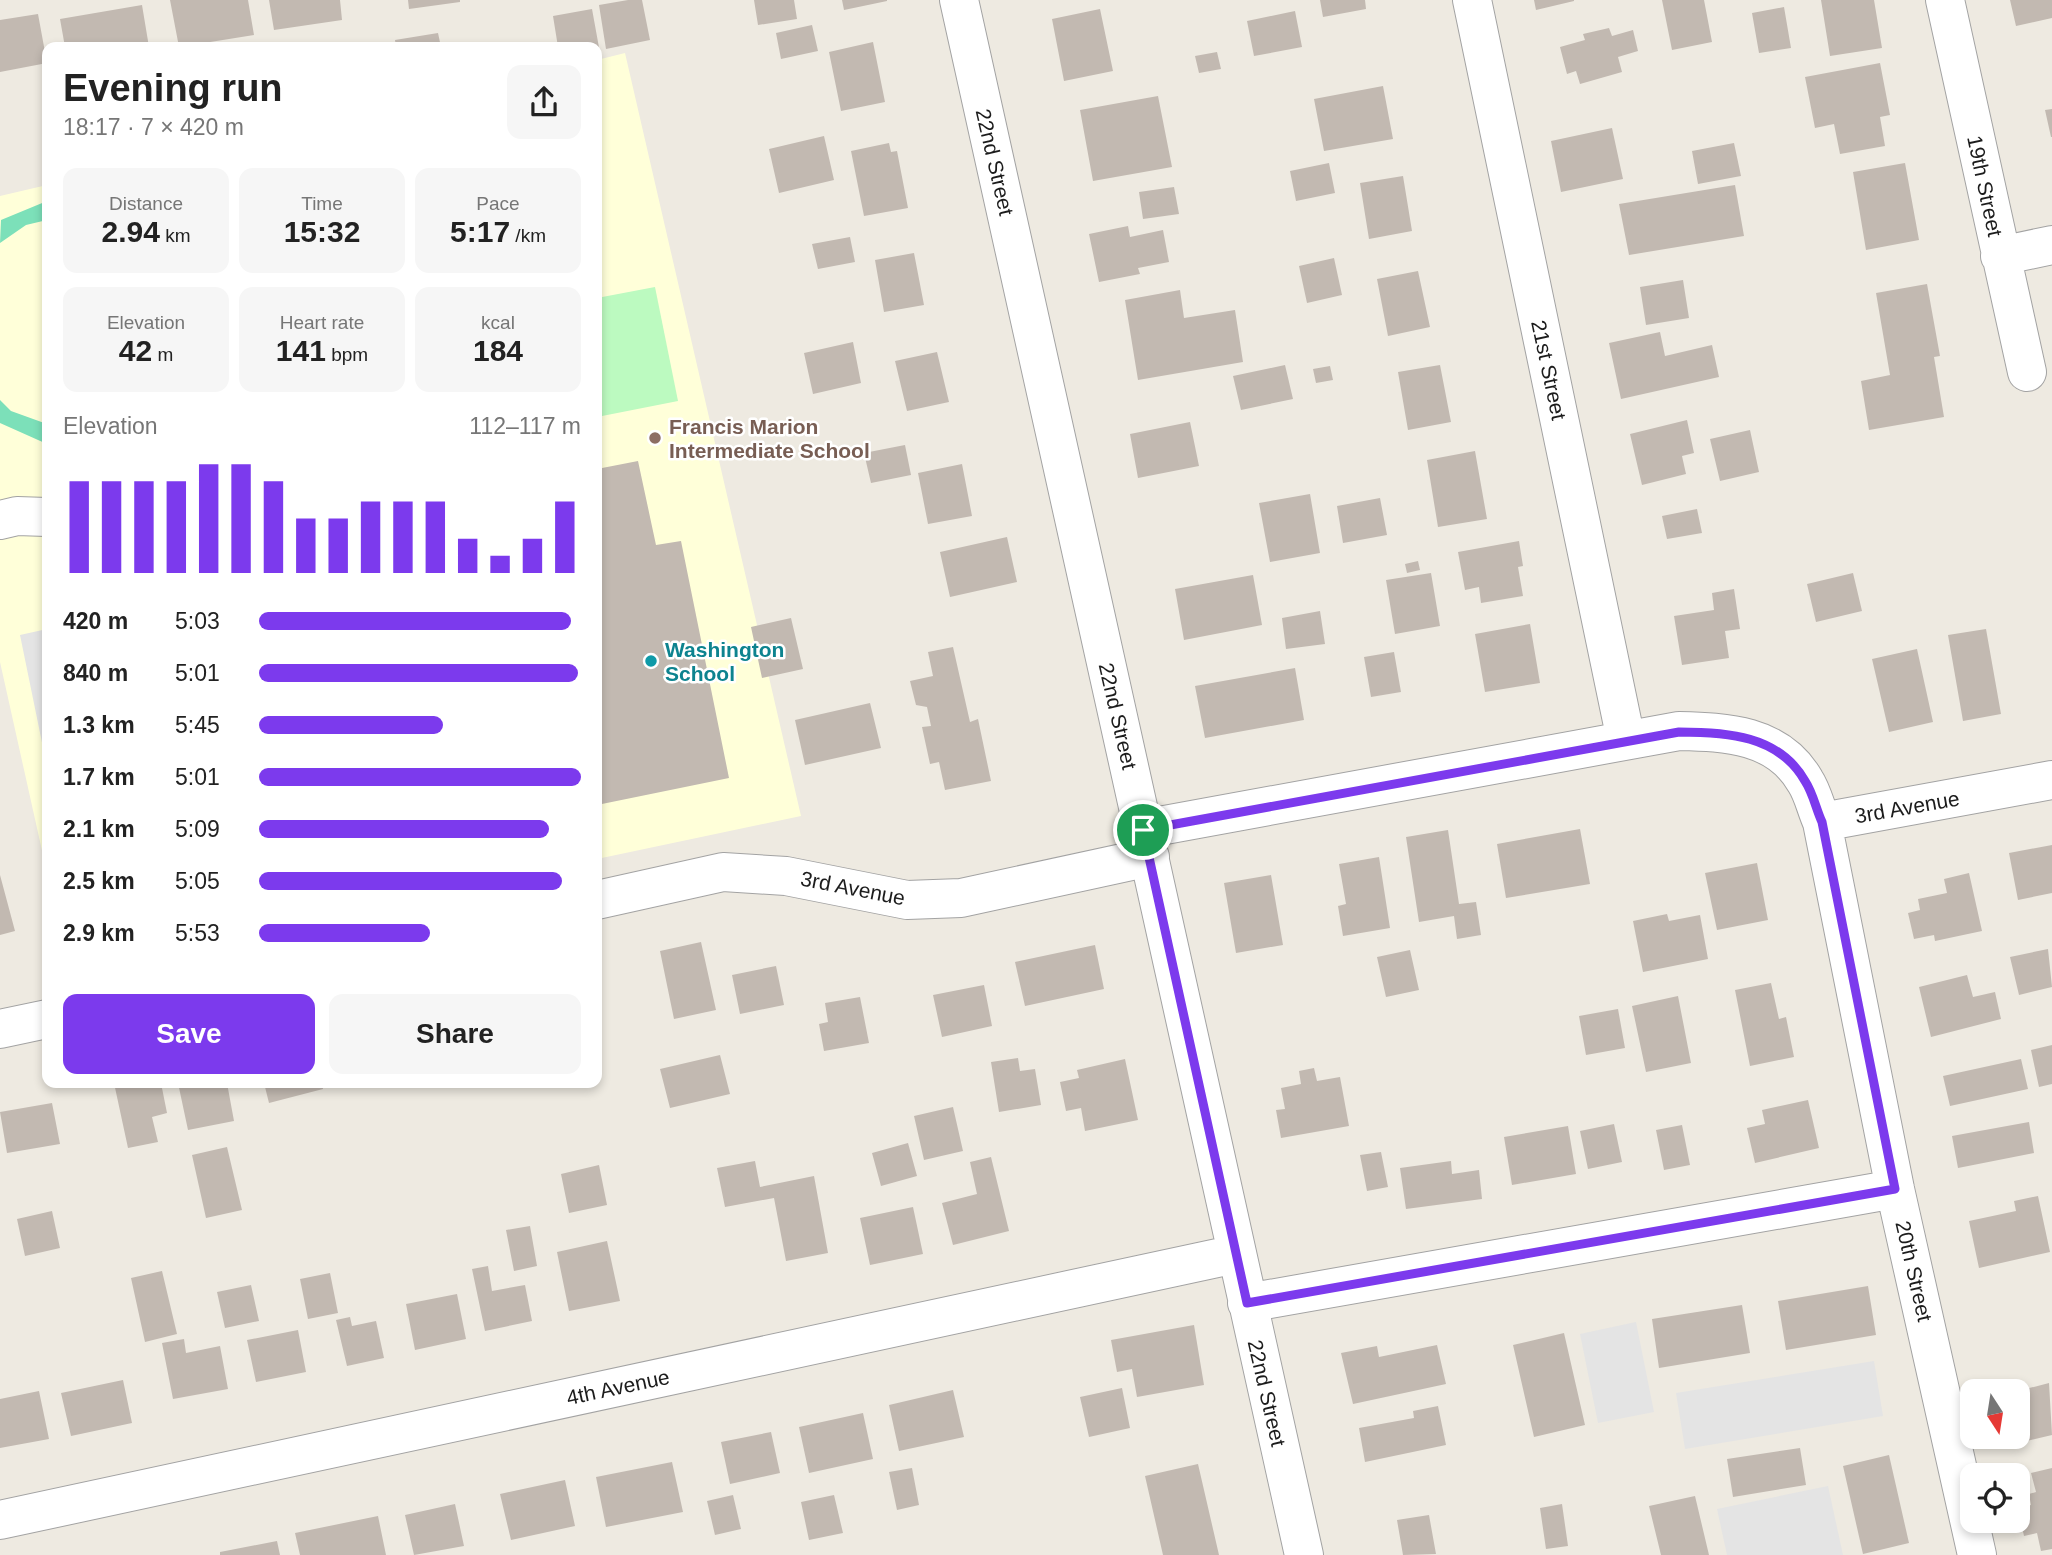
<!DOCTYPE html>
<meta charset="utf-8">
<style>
body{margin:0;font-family:Arial,sans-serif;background:#f6f6f6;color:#222;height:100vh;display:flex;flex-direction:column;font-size:26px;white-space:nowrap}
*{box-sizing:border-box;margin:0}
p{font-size:23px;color:#767676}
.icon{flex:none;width:38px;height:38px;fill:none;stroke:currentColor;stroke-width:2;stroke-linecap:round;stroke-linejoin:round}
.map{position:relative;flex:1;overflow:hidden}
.side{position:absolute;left:42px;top:42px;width:560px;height:1046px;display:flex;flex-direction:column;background:#fff;border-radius:14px;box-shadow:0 4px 10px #0003}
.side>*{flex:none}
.needle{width:46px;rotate:168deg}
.tools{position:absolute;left:1960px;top:1379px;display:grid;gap:14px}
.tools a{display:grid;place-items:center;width:70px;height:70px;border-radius:14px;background:#fff;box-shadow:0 4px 10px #0003;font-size:35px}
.pin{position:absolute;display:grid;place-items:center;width:60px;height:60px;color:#fff;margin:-30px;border:4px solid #fff;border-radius:50%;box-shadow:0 2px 7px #0007}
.round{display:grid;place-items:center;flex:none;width:74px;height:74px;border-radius:14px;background:#f6f6f6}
.headline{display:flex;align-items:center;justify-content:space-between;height:119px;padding:0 21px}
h1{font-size:38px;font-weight:700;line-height:52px}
.figures{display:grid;grid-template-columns:repeat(3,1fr);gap:10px;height:119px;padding:7px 21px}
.figures div{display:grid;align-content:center;border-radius:14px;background:#f6f6f6;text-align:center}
.figures b{font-size:30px;font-weight:700}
.figures small{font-size:19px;font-weight:400}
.figures p{font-size:19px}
.chart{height:196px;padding:14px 21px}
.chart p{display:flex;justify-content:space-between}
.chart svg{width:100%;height:126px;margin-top:7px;stroke:#7c3aed;stroke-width:6}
.primary-button{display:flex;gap:14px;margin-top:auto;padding:14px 21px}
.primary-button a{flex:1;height:80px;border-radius:14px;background:#7c3aed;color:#fff;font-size:28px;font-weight:700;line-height:80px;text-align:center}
.primary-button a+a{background:#f6f6f6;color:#222}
ul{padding:0 21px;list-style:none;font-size:23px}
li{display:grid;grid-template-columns:112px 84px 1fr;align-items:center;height:52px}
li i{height:18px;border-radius:9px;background:#7c3aed}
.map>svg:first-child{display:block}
</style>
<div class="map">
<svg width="2052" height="1555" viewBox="0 0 2052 1555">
<rect width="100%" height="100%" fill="#eeeae1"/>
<path fill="#ffffd9" d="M625 53 801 816 597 859V60Z
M47 185V873L0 662V196Z"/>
<path fill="#bcfac0" d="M655 287 678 401 597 417V298Z"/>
<path fill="#7ce0b9" d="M47 201V220L26 225 0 243 1 220Z
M0 400 11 411 47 424V444L0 423Z"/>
<path fill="#e4e4e4" d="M47 629V767L20 635Z
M1636 1322 1654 1412 1598 1423 1580 1334Z
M1874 1361 1883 1416 1685 1449 1676 1393Z
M1828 1486 1843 1555H1727L1717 1509Z"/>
<path fill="#c2b9b1" d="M170 0H248L254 35 179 47Z
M269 0H340L342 20 274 30Z
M408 0H460V2L409 9Z
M628 0H642L650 40 606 49 599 5Z
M754 0H794L797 19 758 25Z
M842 0H887V1L844 10Z
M1320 0H1365L1366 9 1323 17Z
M1534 0H1574V1L1536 10Z
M1662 0H1704L1712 42 1672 50Z
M1821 0H1874L1882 48 1830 56Z
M2010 0H2052V18L2016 26Z
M142 5 149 47H65L60 19Z
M1784 7 1791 48 1759 53 1752 13Z
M592 9 600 53 597 54V47H558L553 16Z
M1100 9 1113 71 1064 81 1052 19Z
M1295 11 1302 47 1254 56 1247 21Z
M38 14 47 63 0 72V20Z
M812 25 818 51 781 59 776 33Z
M1609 28 1612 36 1633 30 1638 51 1618 57 1622 72 1580 84 1576 71 1567 74 1560 47 1585 40 1583 34Z
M438 33 441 47H396L395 40Z
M873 42 885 102 841 111 829 52Z
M1217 52 1221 69 1199 73 1195 56Z
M1880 63 1890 115 1880 117 1885 146 1840 154 1834 124 1815 128 1805 77Z
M1383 86 1393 139 1324 151 1314 99Z
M1158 96 1172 167 1093 181 1080 110Z
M2052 109V137H2051L2045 110Z
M1612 128 1623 179 1561 192 1551 141Z
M824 136 834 180 779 193 769 149Z
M889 143 891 152 897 151 908 208 864 216 851 151Z
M1734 143 1741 176 1698 184 1692 151Z
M1329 163 1335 193 1296 201 1290 171Z
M1905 163 1919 240 1866 250 1853 172Z
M1403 176 1412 231 1369 239 1360 183Z
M1735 185 1744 236 1629 255 1619 204Z
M1174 187 1179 214 1143 219 1139 192Z
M1128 226 1130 237 1163 230 1169 262 1138 268 1140 274 1099 282 1089 234Z
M850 237 855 262 818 269 812 244Z
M914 253 924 305 884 312 875 260Z
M1334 258 1342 295 1307 303 1299 266Z
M1418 271 1430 327 1388 336 1377 279Z
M1683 280 1689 318 1646 325 1640 287Z
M1927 284 1940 356 1934 357 1944 417 1869 430 1861 381 1890 375 1876 293Z
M1180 290 1184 318 1235 310 1243 362 1138 380 1125 300Z
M1660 332 1665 356 1712 345 1719 377 1621 399 1609 343Z
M853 342 861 383 813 394 804 353Z
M937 352 949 402 907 411 895 361Z
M1285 365 1293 399 1241 410 1233 376Z
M1440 365 1451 422 1408 430 1398 372Z
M1330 366 1333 380 1316 383 1313 369Z
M1687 420 1694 453 1682 456 1686 474 1642 485 1630 434Z
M1190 422 1199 466 1138 478 1130 434Z
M1750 430 1759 472 1720 481 1710 439Z
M905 445 911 475 871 483 864 453Z
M1475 451 1487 519 1438 527 1427 460Z
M638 461 656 545 681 541 729 778 597 805V469Z
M962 464 972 516 928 524 918 473Z
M1310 494 1320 553 1270 562 1259 503Z
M1380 498 1387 535 1343 543 1337 506Z
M1697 509 1702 533 1667 539 1662 516Z
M1007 537 1017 582 950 597 940 552Z
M1519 541 1523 566 1518 567 1523 596 1481 603 1479 587 1465 590 1458 552Z
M1418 561 1420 570 1407 573 1405 564Z
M1431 573 1440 626 1395 634 1386 580Z
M1853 573 1862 611 1816 622 1807 584Z
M1253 575 1262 625 1184 640 1175 589Z
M1734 589 1740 629 1725 631 1729 658 1682 665 1674 616 1714 610 1712 593Z
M1320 611 1325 644 1286 649 1282 618Z
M791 618 803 669 762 678 751 627Z
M1530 624 1540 683 1485 692 1475 634Z
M1986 629 2001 714 1963 721 1948 635Z
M953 647 970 722 978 719 991 781 945 790 939 762 930 764 922 727 931 726 927 707 916 705 910 681 933 676 928 652Z
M1917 649 1933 722 1889 732 1872 659Z
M1394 652 1401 692 1371 697 1364 657Z
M1295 668 1304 720 1205 738 1195 686Z
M870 703 881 748 805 765 795 720Z
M1580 829 1590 884 1506 898 1497 844Z
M1448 830 1459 904 1476 902 1481 935 1457 939 1454 916 1419 922 1406 837Z
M2052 845V893L2018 900 2009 853Z
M1379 857 1390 928 1343 936 1338 906 1346 904 1339 864Z
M1757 863 1768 920 1717 930 1705 873Z
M1969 873 1982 931 1935 941 1934 935 1914 939 1908 913 1920 910 1918 899 1947 893 1944 879Z
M0 875 15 931 0 935Z
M1271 875 1283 945 1236 953 1224 883Z
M1667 914 1669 921 1700 915 1708 959 1643 972 1633 921Z
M701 942 716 1010 674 1019 660 951Z
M1095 945 1104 989 1025 1006 1015 962Z
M2048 949 2052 987 2019 995 2010 957Z
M1410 950 1419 990 1386 997 1377 957Z
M776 966 784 1005 740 1014 732 975Z
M1967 975 1973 997 1995 992 2001 1019 1931 1037 1919 987Z
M1771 983 1779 1019 1786 1017 1794 1057 1750 1066 1735 990Z
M984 985 992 1026 942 1037 933 995Z
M1678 996 1691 1063 1646 1072 1632 1006Z
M860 997 869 1043 824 1051 819 1024 828 1022 825 1003Z
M1618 1009 1625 1048 1586 1055 1579 1016Z
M2052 1045V1084L2039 1087 2031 1050Z
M720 1055 730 1094 670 1108 660 1069Z
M1018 1058 1020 1071 1035 1069 1041 1105 999 1112 991 1062Z
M1125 1059 1138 1120 1085 1131 1081 1108 1066 1111 1060 1082 1079 1078 1077 1070Z
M2021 1059 2028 1089 1950 1106 1943 1076Z
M1314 1068 1317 1081 1340 1077 1349 1126 1281 1138 1276 1110 1285 1109 1281 1088 1301 1084 1299 1071Z
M114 1083H161L167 1113 152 1117 158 1142 128 1148Z
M178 1083H227L234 1121 188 1130Z
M264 1083H322L323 1089 269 1103Z
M1808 1100 1819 1148 1755 1163 1747 1128 1765 1124 1762 1110Z
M52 1103 60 1144 7 1153 0 1112Z
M953 1107 963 1151 924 1160 914 1116Z
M2029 1122 2034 1153 1958 1168 1952 1136Z
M1614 1124 1622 1162 1588 1169 1580 1131Z
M1682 1125 1690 1165 1664 1170 1656 1130Z
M1568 1126 1576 1174 1512 1185 1504 1137Z
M908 1143 917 1176 881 1186 872 1153Z
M227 1147 242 1210 206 1218 192 1155Z
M1381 1152 1388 1187 1367 1191 1360 1155Z
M991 1157 1009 1231 953 1245 942 1203 977 1194 970 1162Z
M755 1161 760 1187 814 1176 828 1253 786 1261 774 1198 725 1207 717 1168Z
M1451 1161 1452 1174 1479 1170 1482 1199 1406 1209 1400 1168Z
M599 1165 607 1205 569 1213 561 1174Z
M2038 1196 2050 1252 1979 1268 1969 1221 2016 1211 2014 1201Z
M913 1207 923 1254 870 1265 860 1218Z
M52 1211 60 1248 25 1256 17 1219Z
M530 1226 537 1266 514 1271 506 1230Z
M607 1241 620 1301 569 1311 557 1252Z
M488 1266 492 1291 525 1285 532 1321 485 1331 472 1269Z
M162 1271 177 1334 145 1342 131 1278Z
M330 1273 338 1313 308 1319 300 1279Z
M251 1285 259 1321 225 1328 217 1292Z
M1868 1286 1876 1335 1786 1350 1778 1301Z
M457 1294 466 1339 415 1350 406 1304Z
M1742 1305 1750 1353 1659 1368 1652 1319Z
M350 1317 352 1326 376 1321 384 1358 347 1366 336 1320Z
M1194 1325 1204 1385 1137 1397 1132 1369 1117 1372 1111 1340Z
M298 1330 306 1372 256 1382 247 1340Z
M1564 1333 1585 1425 1534 1437 1513 1345Z
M184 1339 186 1353 220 1346 228 1389 173 1399 162 1343Z
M1437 1345 1446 1384 1353 1404 1341 1353 1377 1346 1379 1357Z
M123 1380 132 1423 71 1436 61 1393Z
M2049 1383 2052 1435 2010 1445 2008 1437H2018V1391Z
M1122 1388 1130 1428 1089 1437 1080 1397Z
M953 1390 964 1437 899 1451 889 1405Z
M39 1391 49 1439 0 1448V1399Z
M1438 1406 1446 1445 1365 1462 1359 1428 1414 1418 1413 1411Z
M863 1413 873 1459 809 1473 799 1427Z
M771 1432 780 1473 730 1484 721 1442Z
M1800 1448 1806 1485 1733 1497 1727 1459Z
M1889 1455 1909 1543 1863 1554 1843 1466Z
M672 1462 683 1512 606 1527 596 1477Z
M1198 1464 1219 1555H1163L1145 1476Z
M912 1468 919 1505 897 1510 889 1472Z
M2052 1468V1549L2041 1551 2037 1533 2024 1536 2018 1508 2031 1505 2029 1494 2036 1492 2031 1473Z
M565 1480 575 1526 511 1540 500 1494Z
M733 1495 741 1529 715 1535 707 1501Z
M834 1495 843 1533 809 1540 801 1502Z
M1695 1496 1709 1555H1661L1649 1506Z
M455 1504 464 1546 414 1555 405 1515Z
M1562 1504 1568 1546 1546 1549 1540 1508Z
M1429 1515 1436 1554 1403 1555 1397 1520Z
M378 1516 386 1555H300L295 1533Z
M277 1541 280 1555H220V1552Z"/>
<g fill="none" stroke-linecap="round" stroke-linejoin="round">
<g stroke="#a3a3a3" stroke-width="40">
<path id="minor" d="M959 0 1304 1555
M1472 0 1626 740
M1945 0 2027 372
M2000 256 2052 245
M0 520 17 516 47 517
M1822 822 1895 1189 1977 1555
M1143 829 1679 731C1726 732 1778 734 1805 781 1813 793 1816 809 1822 822L2052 780
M597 900 723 872 786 876 907 900 961 898 1150 857
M0 1029 47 1019
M1247 1303 1895 1189
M0 1520 1236 1254"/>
</g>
<use href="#minor" stroke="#fff" stroke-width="38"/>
</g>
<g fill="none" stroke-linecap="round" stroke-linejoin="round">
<g stroke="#fff" stroke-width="14">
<path id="route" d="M1679 732C1726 732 1779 735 1805 781 1813 793 1816 809 1822 822L1895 1189 1247 1303 1143 830Z"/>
</g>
<use href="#route" stroke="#7c3aed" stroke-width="9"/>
</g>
<circle fill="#8d6e63" stroke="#fff" stroke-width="2.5" cx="655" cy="438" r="7"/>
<circle fill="#0f9aa8" stroke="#fff" stroke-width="2.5" cx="651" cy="661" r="7"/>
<g text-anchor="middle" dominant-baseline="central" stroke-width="5" stroke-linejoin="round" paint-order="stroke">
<g font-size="21" fill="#1c1c1c" stroke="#fff">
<text transform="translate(995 162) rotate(77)">22nd Street</text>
<text transform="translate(1985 186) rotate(78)">19th Street</text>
<text transform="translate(1549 370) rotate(78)">21st Street</text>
<text transform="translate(1118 716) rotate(77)">22nd Street</text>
<text transform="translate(1907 807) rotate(-10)">3rd Avenue</text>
<text transform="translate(853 888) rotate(11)">3rd Avenue</text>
<text transform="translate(1914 1271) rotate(77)">20th Street</text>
<text transform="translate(618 1387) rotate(-12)">4th Avenue</text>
<text transform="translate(1267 1393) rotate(77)">22nd Street</text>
</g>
<g font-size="21" font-weight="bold" fill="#785e54" stroke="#fff" text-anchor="start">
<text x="669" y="426">Francis Marion<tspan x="669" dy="24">Intermediate School</tspan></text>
</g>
<g font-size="21" font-weight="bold" fill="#0d838f" stroke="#fff" text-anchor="start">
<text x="665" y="649">Washington<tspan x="665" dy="24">School</tspan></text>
</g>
</g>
</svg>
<div class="tools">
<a><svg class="needle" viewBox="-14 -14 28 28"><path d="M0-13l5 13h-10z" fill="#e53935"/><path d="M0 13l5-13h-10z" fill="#767676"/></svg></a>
<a><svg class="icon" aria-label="locate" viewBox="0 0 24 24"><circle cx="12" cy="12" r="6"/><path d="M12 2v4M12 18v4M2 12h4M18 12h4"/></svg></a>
</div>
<div class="pin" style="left:1143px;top:830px;background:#1e9e55"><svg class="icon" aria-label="arrive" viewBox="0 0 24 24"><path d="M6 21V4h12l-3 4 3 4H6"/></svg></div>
<section class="side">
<div class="headline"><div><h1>Evening run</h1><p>18:17 · 7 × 420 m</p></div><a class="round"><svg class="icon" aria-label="share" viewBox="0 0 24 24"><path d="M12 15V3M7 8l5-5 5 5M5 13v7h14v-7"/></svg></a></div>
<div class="figures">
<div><p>Distance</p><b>2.94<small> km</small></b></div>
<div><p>Time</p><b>15:32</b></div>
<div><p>Pace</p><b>5:17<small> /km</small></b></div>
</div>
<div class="figures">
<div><p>Elevation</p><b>42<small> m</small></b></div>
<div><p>Heart rate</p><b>141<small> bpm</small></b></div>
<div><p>kcal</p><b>184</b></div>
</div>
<div class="chart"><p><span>Elevation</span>112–117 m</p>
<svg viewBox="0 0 160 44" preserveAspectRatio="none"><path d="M5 44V12M15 44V12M25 44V12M35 44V12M45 44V6M55 44V6M65 44V12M75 44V25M85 44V25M95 44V19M105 44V19M115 44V19M125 44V32M135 44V38M145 44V32M155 44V19"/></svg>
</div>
<ul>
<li><b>420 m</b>5:03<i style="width:97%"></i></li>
<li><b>840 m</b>5:01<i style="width:99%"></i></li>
<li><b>1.3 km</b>5:45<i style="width:57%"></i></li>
<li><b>1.7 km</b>5:01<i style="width:100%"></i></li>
<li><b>2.1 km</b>5:09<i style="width:90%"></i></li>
<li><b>2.5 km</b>5:05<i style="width:94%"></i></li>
<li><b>2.9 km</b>5:53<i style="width:53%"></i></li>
</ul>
<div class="primary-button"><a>Save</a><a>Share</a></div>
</section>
</div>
